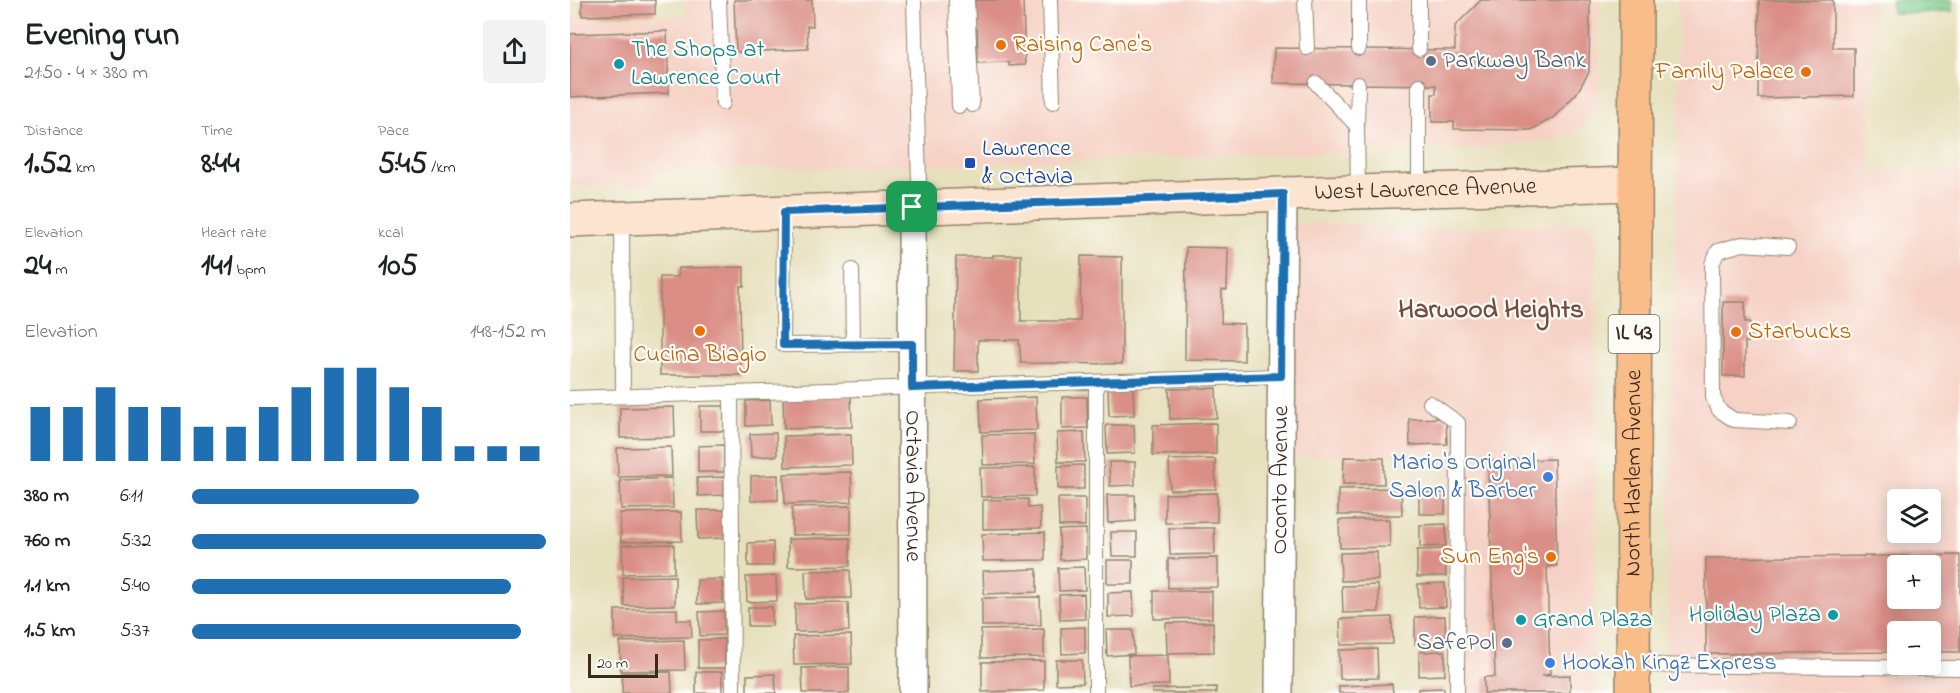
<!DOCTYPE html>
<meta charset="utf-8">
<style>
body{margin:0;font-family:"Indie Flower",sans-serif;background:#f2f2f2;color:#202124;height:100vh;display:flex;flex-direction:column;font-size:22px;white-space:nowrap}
*{box-sizing:border-box;margin:0}
p{font-size:20px;color:#757577}
.icon{flex:none;width:33px;height:33px;fill:none;stroke:currentColor;stroke-width:2;stroke-linecap:round;stroke-linejoin:round}
.map{position:relative;flex:1;overflow:hidden}
.details{display:flex;flex-direction:column;background:#fff;width:570px}
.details>*{flex:none}
.tools{position:absolute;left:1317px;top:489px;display:grid;gap:12px}
.tools a{display:grid;place-items:center;width:54px;height:54px;border-radius:6px;background:#fff;box-shadow:0 3px 15px #0003;font-size:30px}
.scale{position:absolute;left:18px;bottom:15px;width:70px;box-sizing:border-box;padding-left:6px;border:3px solid #3b2a1e;border-top:0;font-size:16px;line-height:21px;white-space:nowrap;color:#3b2a1e;-webkit-text-stroke:4px #fdfcf7;paint-order:stroke}
.pin{position:absolute;display:grid;place-items:center;width:51px;height:51px;color:#fff;margin:-26px;border-radius:12px;box-shadow:0 3px 9px #0006}
.round{display:grid;place-items:center;flex:none;width:63px;height:63px;border-radius:6px;background:#f2f2f2}
.headline{display:flex;align-items:center;justify-content:space-between;height:102px;padding:0 24px}
h1{font-size:33px;font-weight:700;line-height:45px}
.figures{display:grid;grid-template-columns:repeat(3,1fr);gap:9px;height:102px;padding:6px 24px}
.figures div{display:grid;align-content:center}
.figures b{font-size:30px;font-weight:700}
.figures small{font-size:16px;font-weight:400}
.figures p{font-size:16px}
.chart{height:168px;padding:12px 24px}
.chart p{display:flex;justify-content:space-between}
.chart svg{width:100%;height:108px;margin-top:6px;stroke:#1f6fb2;stroke-width:6}
ul{padding:0 24px;list-style:none;font-size:20px}
li{display:grid;grid-template-columns:96px 72px 1fr;align-items:center;height:45px}
li i{height:15px;border-radius:8px;background:#1f6fb2}
main{display:flex;flex:1;min-height:0}
.map>svg:first-child{display:block}
</style>
<main>
<section class="details">
<div class="headline"><div><h1>Evening run</h1><p>21:50 · 4 × 380 m</p></div><a class="round"><svg class="icon" aria-label="share" viewBox="0 0 24 24"><path d="M12 15V3M7 8l5-5 5 5M5 13v7h14v-7"/></svg></a></div>
<div class="figures">
<div><p>Distance</p><b>1.52<small> km</small></b></div>
<div><p>Time</p><b>8:44</b></div>
<div><p>Pace</p><b>5:45<small> /km</small></b></div>
</div>
<div class="figures">
<div><p>Elevation</p><b>24<small> m</small></b></div>
<div><p>Heart rate</p><b>141<small> bpm</small></b></div>
<div><p>kcal</p><b>105</b></div>
</div>
<div class="chart"><p><span>Elevation</span>148–152 m</p>
<svg viewBox="0 0 160 44" preserveAspectRatio="none"><path d="M5 44V22M15 44V22M25 44V14M35 44V22M45 44V22M55 44V30M65 44V30M75 44V22M85 44V14M95 44V6M105 44V6M115 44V14M125 44V22M135 44V38M145 44V38M155 44V38"/></svg>
</div>
<ul>
<li><b>380 m</b>6:11<i style="width:64%"></i></li>
<li><b>760 m</b>5:32<i style="width:100%"></i></li>
<li><b>1.1 km</b>5:40<i style="width:90%"></i></li>
<li><b>1.5 km</b>5:37<i style="width:93%"></i></li>
</ul>
</section>
<div class="map">
<svg width="1390" height="693" viewBox="0 0 1390 693">
<rect width="100%" height="100%" fill="#fdfcf7"/>
<filter id="ink" filterUnits="userSpaceOnUse"><feTurbulence type="fractalNoise" baseFrequency=".0167" numOctaves="2"/><feDisplacementMap in="SourceGraphic" scale="12" xChannelSelector="R" yChannelSelector="G"/><feConvolveMatrix kernelMatrix="1 2 1 2 8 2 1 2 1" color-interpolation-filters="sRGB"/></filter>
<filter id="wash" filterUnits="userSpaceOnUse"><feTurbulence type="fractalNoise" baseFrequency=".008" numOctaves="4" result="noise"/><feDisplacementMap in="SourceGraphic" scale="24" xChannelSelector="R" yChannelSelector="G"/><feGaussianBlur stdDeviation="1.35" result="paint"/><feColorMatrix in="noise" values="0 0 0 0 0 0 0 0 0 0 0 0 0 0 0 0 0 1.4 0 .05"/><feComposite in="paint" operator="in"/></filter>
<g filter="url(#wash)">
<rect width="100%" height="100%" fill="#e7e0bd"/>
<path fill="#f6d1c5" fill-rule="evenodd" d="M115 0H1029L1028 105 1012 127 992 139 897 149 277 167 83 170V185L0 187V19L115 16Z
M1108 0H1301V172L1390 170V693H1096L1109 98ZM1328 500H1360V532H1328ZM1328 566H1360V598H1328ZM1328 632H1360V664H1328Z
M1026 222 1025 693H878L879 454 714 457V224L761 223 836 230Z"/>
<path fill="#7dce90" stroke="#5c7c57" stroke-width="1.5" d="M1322 0H1382V12L1322 13Z"/>
<g id="blocks">
<path fill="#da8e86" fill-rule="evenodd" d="M12 0H85V14L12 16Z
M164 0H242L243 26H237L238 49 166 52Z
M405 0H453L455 65 439 66V63L436 62 408 63 407 29H404Z
M911 0H1020L1019 72 1006 94 983 118 961 130 884 129V122H862V94H866V85L703 83 704 48 885 50V26Z
M1189 0H1263V48H1284V96L1188 98Z
M97 31 99 93 0 97V34Z
M616 247 658 248 657 290H652L651 323 674 324V361L615 360Z
M423 255H451V321H510L511 256 552 257V364L451 363 449 340H408V371H384L386 257H423Z
M174 267V286H170L171 375H90V277H108V268Z
M1153 302H1175V322H1180V342H1175V376H1153Z
M538 388H563L564 415 539 416Z
M646 388 647 418 600 419 599 389Z
M281 396 282 427 214 429 213 398Z
M466 397 467 430 411 432 410 399Z
M492 397H517L518 428 492 429Z
M200 400 201 425 176 426V401Z
M130 406H154V431H130Z
M104 407 105 437 50 438V408Z
M876 418 877 444 840 445 839 419Z
M646 423V454L583 455V425Z
M536 425H564L565 453 537 454Z
M514 432 515 462H488L487 433Z
M206 433 207 456 181 457 180 434Z
M281 434 282 465 215 467 214 436Z
M464 434 465 464 413 465 412 435Z
M154 445V472H128V446Z
M101 447 102 476 48 477 47 448Z
M774 457 814 458V484H773Z
M645 459 646 489 600 490 599 460Z
M984 459 987 566H977L980 674 971 676 1000 675V693H914V677H925L918 461Z
M539 462H565V485L540 486Z
M514 465V489H488V466Z
M465 467V496L411 497 410 468Z
M281 472 282 502 215 504 214 474Z
M208 475V500L181 501V476Z
M154 477V495L128 496 127 478Z
M102 478 103 508 51 509 50 480Z
M831 488 832 515H768V489Z
M849 492 875 493V514H849Z
M647 493V522L595 523V494Z
M537 495H565L566 521 538 523Z
M488 498H515V526H489Z
M458 499V508L470 507 471 528 413 529V500Z
M281 506V534L222 535V507Z
M127 510H156V538L128 539Z
M111 512 112 541 51 542 50 513Z
M819 519 820 547 770 548 769 520Z
M876 524V546L850 547V525Z
M599 528H644L645 554 600 555Z
M516 529V559L490 560 489 530Z
M475 532V560L413 561 412 534Z
M541 532H567V556H542Z
M280 538V566L218 567V539Z
M203 542V566H178V543Z
M104 544V573L53 574 52 545Z
M875 549 876 576 847 577V550Z
M807 552 808 580 771 581 770 553Z
M1390 555V652H1360V632H1328V652L1136 654V558ZM1328 566H1360V598H1328Z
M648 558V587L598 588V559Z
M537 560H563V584H537Z
M514 567 515 590 489 591 488 568Z
M467 569V592L414 594 413 571Z
M280 570 281 598 236 599 235 571Z
M105 576V605L54 606 53 577Z
M206 576 207 601 177 602 176 577Z
M152 579 153 603 127 604V580Z
M875 583 876 607 849 608 848 584Z
M808 585 809 612 773 613 772 586Z
M584 591H642V618L584 619Z
M563 592 564 616 538 617V593Z
M514 594 515 619 490 620 489 595Z
M470 597 471 625 412 626V598Z
M278 603 279 631 225 632V604Z
M178 607H202V626H178Z
M107 609V620H121L122 637 45 639V610Z
M154 611V635L130 636 129 612Z
M875 616 876 643 845 644V617Z
M822 617 823 644 771 645 770 619Z
M643 622 644 652 597 653 596 623Z
M515 627V653L492 654 491 628Z
M474 629V657L411 658V630Z
M536 630H563L564 654 537 656Z
M281 635 282 664 224 665 223 636Z
M154 639 155 668H128V640Z
M114 640 115 670 51 671 50 642Z
M807 649 808 678 770 679 769 650Z
M875 651V675L849 676V652Z
M598 655 599 685 559 686 558 656Z
M486 660H512L513 683 486 684Z
M474 661V690L412 692V662Z
M279 667V693H233L232 668Z
M101 672 102 693H52V673Z
M126 672H152V693H126Z
M205 674 206 693H177V675Z
M822 684 823 693H769V686Z
M646 687V693H582V689Z
M874 688V693H848V689Z"/>
</g>
</g>
<g filter="url(#ink)">
<use href="#blocks" fill-opacity="0" stroke="#91856e" stroke-width="1.5"/>
<g fill="none" stroke-linecap="round" stroke-linejoin="round">
<g stroke="#91856e" stroke-width="16">
<path id="service" d="M149 0 153 103
M386 0 389 106
M397 0 402 105
M480 0 483 102
M735 0 737 48
M849 0V49
M789 48V0
M746 83 787 126 788 192
M849 85V190
M787 126 788 84
M342 207 349 183 344 0
M214 212 213 345 342 344
M52 218 53 396
M1218 247 1172 244 1148 251 1142 264 1143 397 1149 410 1164 420 1220 423
M282 270 283 344
M161 393 163 693
M0 398 711 376
M860 403 888 423 887 693
M1063 665 1390 668
M526 693V382"/>
</g>
<g stroke="#91856e" stroke-width="30">
<g id="minor">
<path id="s1" d="M342 207 343 693"/>
<path id="s2" d="M709 693 713 194"/>
</g>
</g>
<g stroke="#91856e" stroke-width="36">
<g id="secondary">
<path id="s3" d="M0 220 713 194 1065 184"/>
</g>
</g>
<g stroke="#91856e" stroke-width="36">
<g id="primary">
<path id="s4" d="M1063 693 1066 0"/>
</g>
</g>
<use href="#service" stroke="#fff" stroke-width="14"/>
<use href="#minor" stroke="#fff" stroke-width="27"/>
<use href="#secondary" stroke="#fce5d0" stroke-width="33"/>
<use href="#primary" stroke="#f8bd89" stroke-width="33"/>
</g>
</g>
<g fill="none" stroke-linecap="round" stroke-linejoin="round" filter="url(#ink)">
<g stroke="#fff" stroke-width="12">
<path id="route" d="M713 194 711 376 342 388V344L213 345 214 212Z"/>
</g>
<use href="#route" stroke="#1f6fb2" stroke-width="8"/>
</g>
<g fill="#e8710a" stroke="#fdfcf7" stroke-width="2">
<circle cx="431" cy="45" r="6"/>
<circle cx="1236" cy="72" r="6"/>
<circle cx="130" cy="331" r="6"/>
<circle cx="1166" cy="332" r="6"/>
<circle cx="981" cy="557" r="6"/>
</g>
<g fill="#5c6f8a" stroke="#fdfcf7" stroke-width="2">
<circle cx="861" cy="61" r="6"/>
<circle cx="937" cy="643" r="6"/>
</g>
<g fill="#0f9aa8" stroke="#fdfcf7" stroke-width="2">
<circle cx="49" cy="64" r="6"/>
<circle cx="1263" cy="615" r="6"/>
<circle cx="951" cy="620" r="6"/>
</g>
<rect fill="#1a4fb4" stroke="#fdfcf7" stroke-width="2" x="394" y="157" width="12" height="12" rx="3"/>
<g fill="#3f7fe0" stroke="#fdfcf7" stroke-width="2">
<circle cx="978" cy="477" r="6"/>
<circle cx="980" cy="663" r="6"/>
</g>
<g text-anchor="middle" dominant-baseline="central" stroke-width="4.5" stroke-linejoin="round" paint-order="stroke">
<rect fill="#fdfcf7" stroke="#75695f" stroke-width="1.5" x="1038.5" y="315" width="51" height="38" rx="4.5"/>
<g font-size="22" font-weight="bold" fill="#3b2a1e">
<text x="1064" y="334">IL 43</text>
</g>
<g font-size="24" fill="#c56008" stroke="#fdfcf7" text-anchor="start">
<text x="443" y="45">Raising Cane's</text>
<text x="1224" y="72" text-anchor="end">Family Palace</text>
<text x="1178" y="332">Starbucks</text>
<text x="130" y="355" text-anchor="middle">Cucina Biagio</text>
<text x="969" y="557" text-anchor="end">Sun Eng's</text>
</g>
<g font-size="24" fill="#0d838f" stroke="#fdfcf7" text-anchor="start">
<text x="61" y="50">The Shops at<tspan x="61" dy="28">Lawrence Court</tspan></text>
<text x="1251" y="615" text-anchor="end">Holiday Plaza</text>
<text x="963" y="620">Grand Plaza</text>
</g>
<g font-size="24" fill="#4e5e75" stroke="#fdfcf7" text-anchor="start">
<text x="873" y="61">Parkway Bank</text>
<text x="925" y="643" text-anchor="end">SafePol</text>
</g>
<g font-size="24" fill="#164399" stroke="#fdfcf7" text-anchor="start">
<text x="412" y="149">Lawrence<tspan x="412" dy="28">&amp; Octavia</tspan></text>
</g>
<g font-size="24" fill="#3b2a1e" stroke="#fdfcf7">
<text stroke="none"><textPath href="#s3" startOffset="856">West Lawrence Avenue</textPath></text>
<text stroke="none"><textPath href="#s4" startOffset="220">North Harlem Avenue</textPath></text>
<text stroke="none"><textPath href="#s2" startOffset="213">Oconto Avenue</textPath></text>
<text stroke="none"><textPath href="#s1" startOffset="279">Octavia Avenue</textPath></text>
</g>
<g font-size="24" fill="#366cbe" stroke="#fdfcf7" text-anchor="end">
<text x="966" y="463">Mario's Original<tspan x="966" dy="28">Salon &amp; Barber</tspan></text>
<text x="992" y="663" text-anchor="start">Hookah Kingz Express</text>
</g>
<g font-size="27" font-weight="bold" fill="#734d42" stroke="#fdfcf7">
<text x="921" y="310">Harwood Heights</text>
</g>
</g>
</svg>
<div class="tools">
<a><svg class="icon" aria-label="layers" viewBox="0 0 24 24"><path d="M12 4l9 5-9 5-9-5zM3 14l9 5 9-5"/></svg></a>
<a>+</a>
<a>−</a>
</div>
<div class="scale">20 m</div>
<div class="pin" style="left:342px;top:207px;background:#1e9e55"><svg class="icon" aria-label="arrive" viewBox="0 0 24 24"><path d="M6 21V4h12l-3 4 3 4H6"/></svg></div>
</div>
</main>
